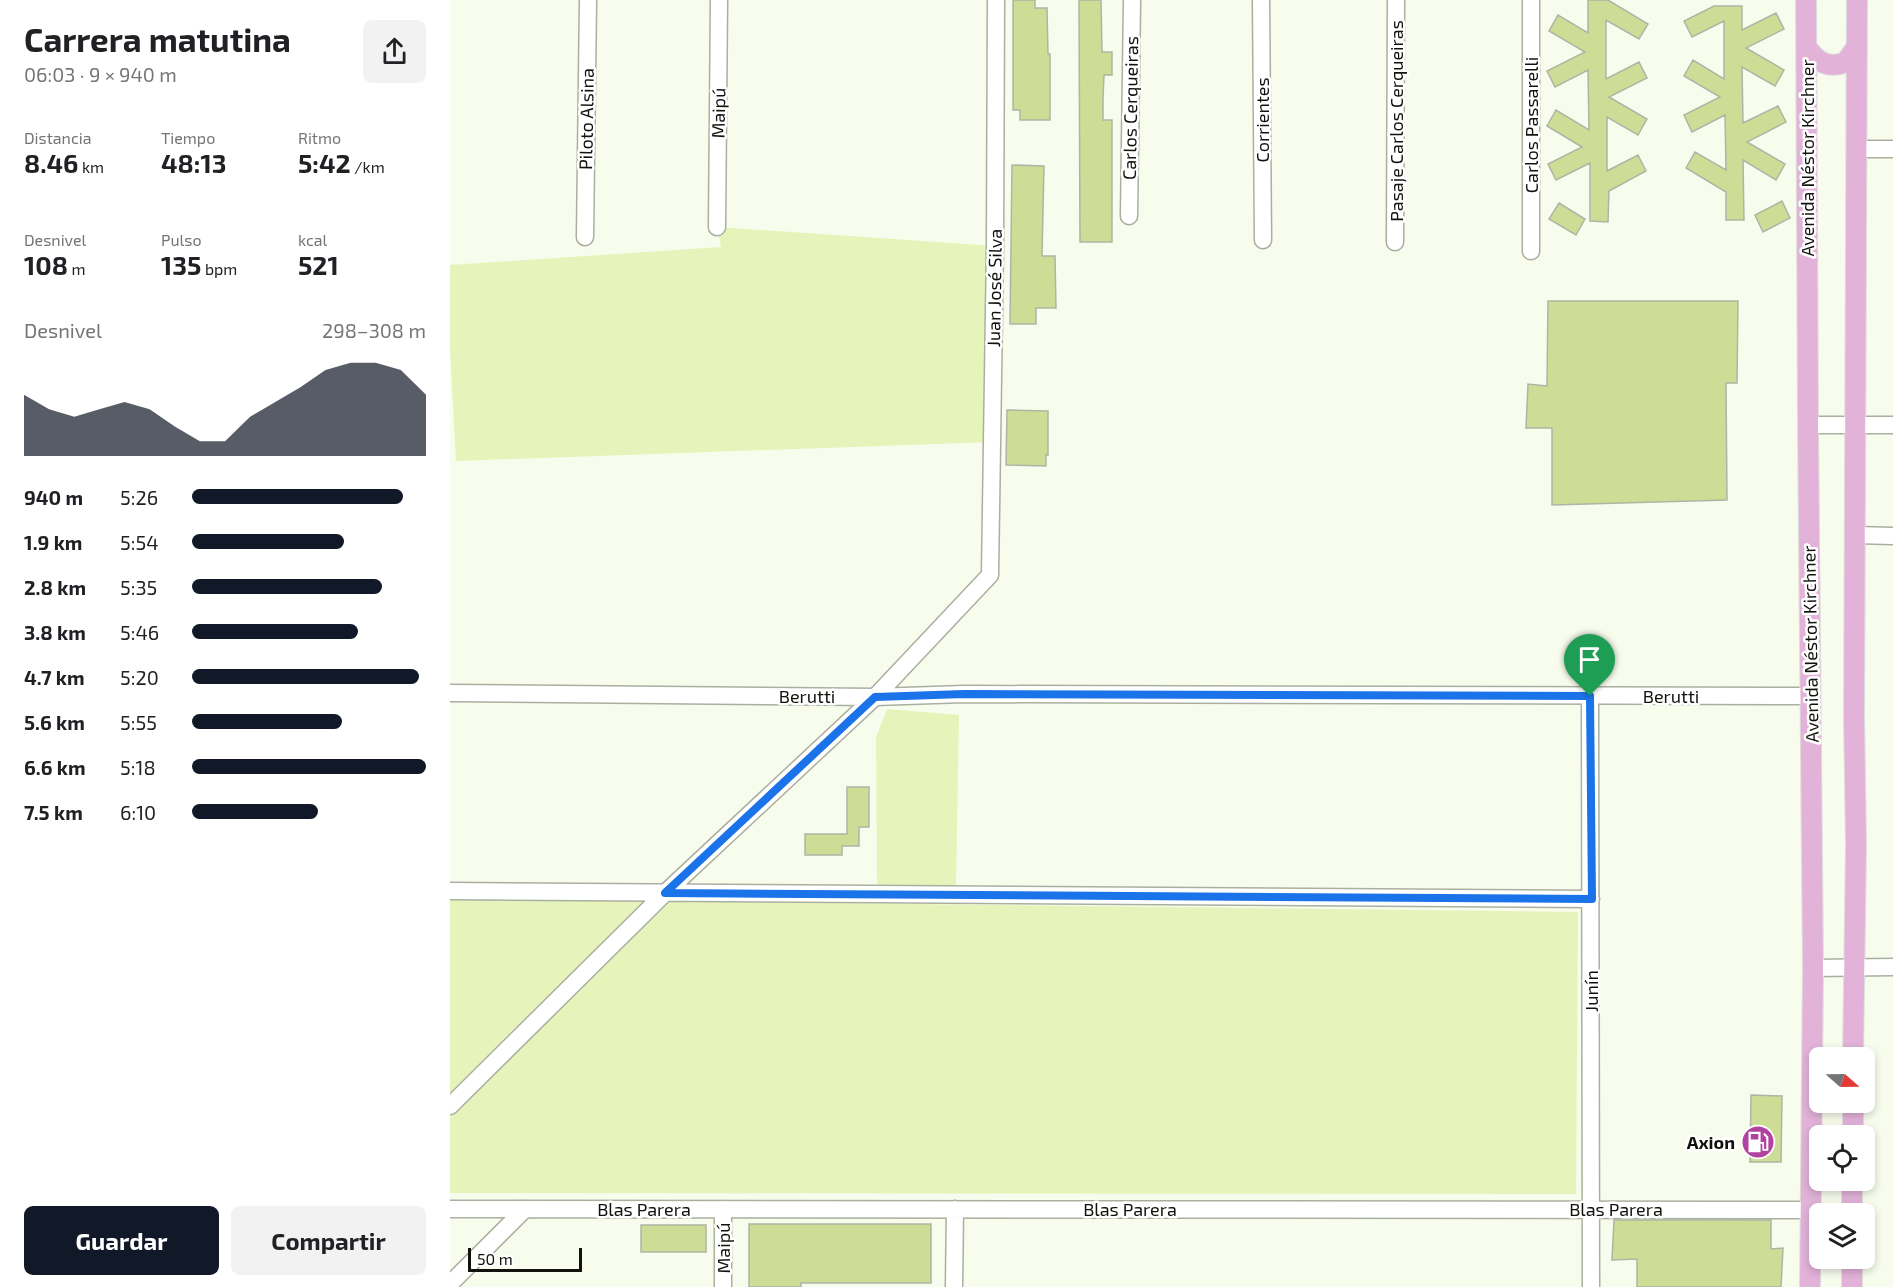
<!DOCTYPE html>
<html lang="es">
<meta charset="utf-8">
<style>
body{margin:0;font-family:"Exo 2",sans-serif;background:#f2f2f2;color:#202124;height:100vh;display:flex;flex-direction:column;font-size:22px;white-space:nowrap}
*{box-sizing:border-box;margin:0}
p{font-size:20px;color:#757577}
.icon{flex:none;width:33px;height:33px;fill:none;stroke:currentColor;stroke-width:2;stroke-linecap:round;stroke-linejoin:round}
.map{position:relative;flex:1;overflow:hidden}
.drawer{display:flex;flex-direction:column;background:#fff;width:450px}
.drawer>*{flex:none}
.needle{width:39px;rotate:110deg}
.controls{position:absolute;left:1359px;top:1047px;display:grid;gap:12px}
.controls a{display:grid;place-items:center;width:66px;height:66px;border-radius:9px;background:#fff;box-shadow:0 3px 9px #0003;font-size:30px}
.scale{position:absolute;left:18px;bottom:15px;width:114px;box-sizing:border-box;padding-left:6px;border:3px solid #11120d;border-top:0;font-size:16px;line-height:21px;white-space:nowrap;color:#11120d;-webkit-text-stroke:4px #fff;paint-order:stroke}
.pin{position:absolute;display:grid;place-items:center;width:51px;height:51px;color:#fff;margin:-62px -26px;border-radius:50% 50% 50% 0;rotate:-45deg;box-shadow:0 0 6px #0007}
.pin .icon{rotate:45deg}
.round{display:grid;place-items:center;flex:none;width:63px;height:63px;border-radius:9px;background:#f2f2f2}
.summary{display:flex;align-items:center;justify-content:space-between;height:102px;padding:0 24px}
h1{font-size:33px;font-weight:700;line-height:45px}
.metrics{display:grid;grid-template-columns:repeat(3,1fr);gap:9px;height:102px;padding:6px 24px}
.metrics div{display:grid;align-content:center}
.metrics b{font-size:26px;font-weight:700}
.metrics small{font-size:16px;font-weight:400}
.metrics p{font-size:16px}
.chart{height:168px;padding:12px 24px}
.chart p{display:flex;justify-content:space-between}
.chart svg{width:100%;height:108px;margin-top:6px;fill:#111827;opacity:.7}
.action{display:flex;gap:12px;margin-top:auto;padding:12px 24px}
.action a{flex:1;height:69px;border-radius:9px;background:#111827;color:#fff;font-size:24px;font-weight:700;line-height:69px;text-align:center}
.action a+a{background:#f2f2f2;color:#202124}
ul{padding:0 24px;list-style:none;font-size:20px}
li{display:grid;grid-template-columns:96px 72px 1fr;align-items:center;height:45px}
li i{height:15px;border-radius:8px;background:#111827}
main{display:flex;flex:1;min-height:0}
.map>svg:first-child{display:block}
</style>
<main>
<section class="drawer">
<div class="summary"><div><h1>Carrera matutina</h1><p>06:03 · 9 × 940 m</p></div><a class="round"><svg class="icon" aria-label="share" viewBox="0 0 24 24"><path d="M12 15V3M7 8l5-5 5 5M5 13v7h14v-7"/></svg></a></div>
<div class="metrics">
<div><p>Distancia</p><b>8.46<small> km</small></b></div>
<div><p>Tiempo</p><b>48:13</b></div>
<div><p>Ritmo</p><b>5:42<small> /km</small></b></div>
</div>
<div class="metrics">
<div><p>Desnivel</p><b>108<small> m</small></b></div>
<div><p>Pulso</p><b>135<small> bpm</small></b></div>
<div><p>kcal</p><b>521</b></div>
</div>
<div class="chart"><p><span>Desnivel</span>298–308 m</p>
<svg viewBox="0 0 160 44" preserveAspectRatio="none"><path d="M0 44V19L10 25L20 28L30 25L40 22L50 25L60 32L70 38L80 38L90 28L100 22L110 16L120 9L130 6L140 6L150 9L160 19V44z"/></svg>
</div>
<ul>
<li><b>940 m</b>5:26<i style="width:90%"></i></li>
<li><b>1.9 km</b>5:54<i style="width:65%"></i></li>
<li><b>2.8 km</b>5:35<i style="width:81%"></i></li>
<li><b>3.8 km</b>5:46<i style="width:71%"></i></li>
<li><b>4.7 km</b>5:20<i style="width:97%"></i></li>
<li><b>5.6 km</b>5:55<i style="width:64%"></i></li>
<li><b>6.6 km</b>5:18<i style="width:100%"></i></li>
<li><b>7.5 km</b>6:10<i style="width:54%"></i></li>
</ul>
<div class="action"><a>Guardar</a><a>Compartir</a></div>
</section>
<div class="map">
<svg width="1443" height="1287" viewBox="0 0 1443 1287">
<rect width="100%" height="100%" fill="#f8fcec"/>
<path fill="#e6f4bb" d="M267 227 545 246 542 442 6 461 0 349V265L271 247Z
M437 709 509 715 506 886 427 885 426 737Z
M0 892 215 893 0 1106Z
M216 901 1128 912 1126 1194 0 1193V1117Z"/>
<path fill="#cddd96" stroke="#b0b4a5" stroke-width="1.5" d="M563 0H585V8H597L598 54H600V120H570V110H563Z
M629 0H651L652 52H662V75H654L653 98V120H662V242H630Z
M1138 0H1158L1198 24 1189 39 1156 20V79L1189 62 1197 78 1159 97 1197 119 1188 135 1157 117V171L1188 155 1196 171 1159 191 1158 222 1140 221V163L1106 180 1098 164 1132 147 1097 126 1106 110 1139 130 1138 70 1105 87 1097 71 1135 52 1099 31 1108 15 1138 33Z
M1264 6H1292V30L1326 13 1334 29 1296 48 1334 70 1325 86 1292 67 1293 123 1328 106 1336 122 1297 142 1335 164 1326 180 1293 160 1294 220H1276V192L1236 168 1245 152 1276 170 1275 115 1242 132 1234 115 1270 97 1234 76 1243 60 1274 79V21L1242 37 1234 21Z
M562 165 594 166 592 256H605L606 308H586V324H560Z
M1332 201 1340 218 1313 232 1305 215Z
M1109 203 1135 219 1126 235 1099 219Z
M1098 301H1288L1287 383H1276L1277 500 1102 505V428H1076L1078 384 1097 386Z
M557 410 598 411V455H596V466L556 465Z
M397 787H419V827H409V846H392V855H355V834H397Z
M1301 1095 1332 1096 1331 1162H1300Z
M1164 1220H1321V1249L1333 1248 1331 1287H1187V1259L1162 1260Z
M299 1224H481V1283H351V1287H299Z
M191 1225H256V1252H191Z"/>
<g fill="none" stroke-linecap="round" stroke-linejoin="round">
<g stroke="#abafa0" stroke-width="19">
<path id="minor" d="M811 0 813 240
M1081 0V251
M1406 149H1443
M679 216 682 0
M267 227 269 0
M135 237 138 0
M945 242 946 0
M1358 425H1443
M1404 535 1443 536
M0 693 425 697 514 694 1361 696
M1140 696 1141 1287
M0 891 1141 899
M1363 968 1443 967
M0 1106 215 893 425 697 540 575 545 246 546 0
M0 1209 1360 1210
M0 1284 75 1209
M273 1287V1209
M504 1287 505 1209"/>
</g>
<g stroke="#dededd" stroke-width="22">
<path id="major" d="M1356 0 1358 425 1363 968 1360 1287
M1357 48C1367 62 1379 69 1396 62L1406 48
M1403 1058 1406 845 1404 717 1407 0
M1403 1136V1102
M1402 1214V1180
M1402 1287V1258"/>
</g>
<use href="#minor" stroke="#fff" stroke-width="16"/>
<use href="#major" stroke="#e2b2d9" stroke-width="20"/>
</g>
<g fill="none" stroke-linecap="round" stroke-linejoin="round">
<g stroke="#fff" stroke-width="12">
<path id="route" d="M514 694 1140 696 1142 899C833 898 524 894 215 893L425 697Z"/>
</g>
<use href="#route" stroke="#1a73e8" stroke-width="8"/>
</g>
<defs>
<g id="fuel-disc" transform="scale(1.725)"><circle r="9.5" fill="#b2429f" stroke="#fff"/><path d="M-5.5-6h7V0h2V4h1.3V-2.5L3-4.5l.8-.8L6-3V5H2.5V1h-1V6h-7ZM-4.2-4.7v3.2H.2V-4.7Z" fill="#fff"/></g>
</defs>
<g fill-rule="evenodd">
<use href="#fuel-disc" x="1308" y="1142"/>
</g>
<g text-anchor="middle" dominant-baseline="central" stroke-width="5" stroke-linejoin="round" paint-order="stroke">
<g font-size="18" fill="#11120d" stroke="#fff">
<text transform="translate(680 108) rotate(-89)">Carlos Cerqueiras</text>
<text transform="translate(268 113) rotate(-89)">Maipú</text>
<text transform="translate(136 119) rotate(-89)">Piloto Alsina</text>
<text transform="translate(812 120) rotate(-90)">Corrientes</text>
<text transform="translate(946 121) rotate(-90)">Pasaje Carlos Cerqueiras</text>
<text transform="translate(1081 125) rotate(-90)">Carlos Passarelli</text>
<text transform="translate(1357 158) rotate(-90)">Avenida Néstor Kirchner</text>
<text transform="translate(544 288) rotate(-89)">Juan José Silva</text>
<text transform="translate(1360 644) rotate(-91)">Avenida Néstor Kirchner</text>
<text x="357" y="696">Berutti</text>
<text x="1221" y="696">Berutti</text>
<text transform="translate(1141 991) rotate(-90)">Junín</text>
<text x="194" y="1209">Blas Parera</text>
<text x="680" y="1209">Blas Parera</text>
<text x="1166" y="1209">Blas Parera</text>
<text transform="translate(273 1248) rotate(-90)">Maipú</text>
</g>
<g font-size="18" font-weight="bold" fill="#11120d" stroke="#fff" text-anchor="end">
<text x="1285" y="1142">Axion</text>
</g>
</g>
</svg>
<div class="controls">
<a><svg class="needle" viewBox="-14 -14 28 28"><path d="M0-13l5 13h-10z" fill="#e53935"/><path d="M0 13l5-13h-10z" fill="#757577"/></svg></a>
<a><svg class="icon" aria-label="locate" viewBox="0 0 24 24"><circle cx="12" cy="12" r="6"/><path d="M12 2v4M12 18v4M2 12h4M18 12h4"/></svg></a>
<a><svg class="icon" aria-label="layers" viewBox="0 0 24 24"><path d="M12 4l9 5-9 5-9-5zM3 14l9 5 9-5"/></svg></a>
</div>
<div class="scale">50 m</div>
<div class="pin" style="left:1140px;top:696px;background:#1e9e55"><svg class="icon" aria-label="arrive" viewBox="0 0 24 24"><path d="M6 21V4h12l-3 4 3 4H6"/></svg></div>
</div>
</main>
